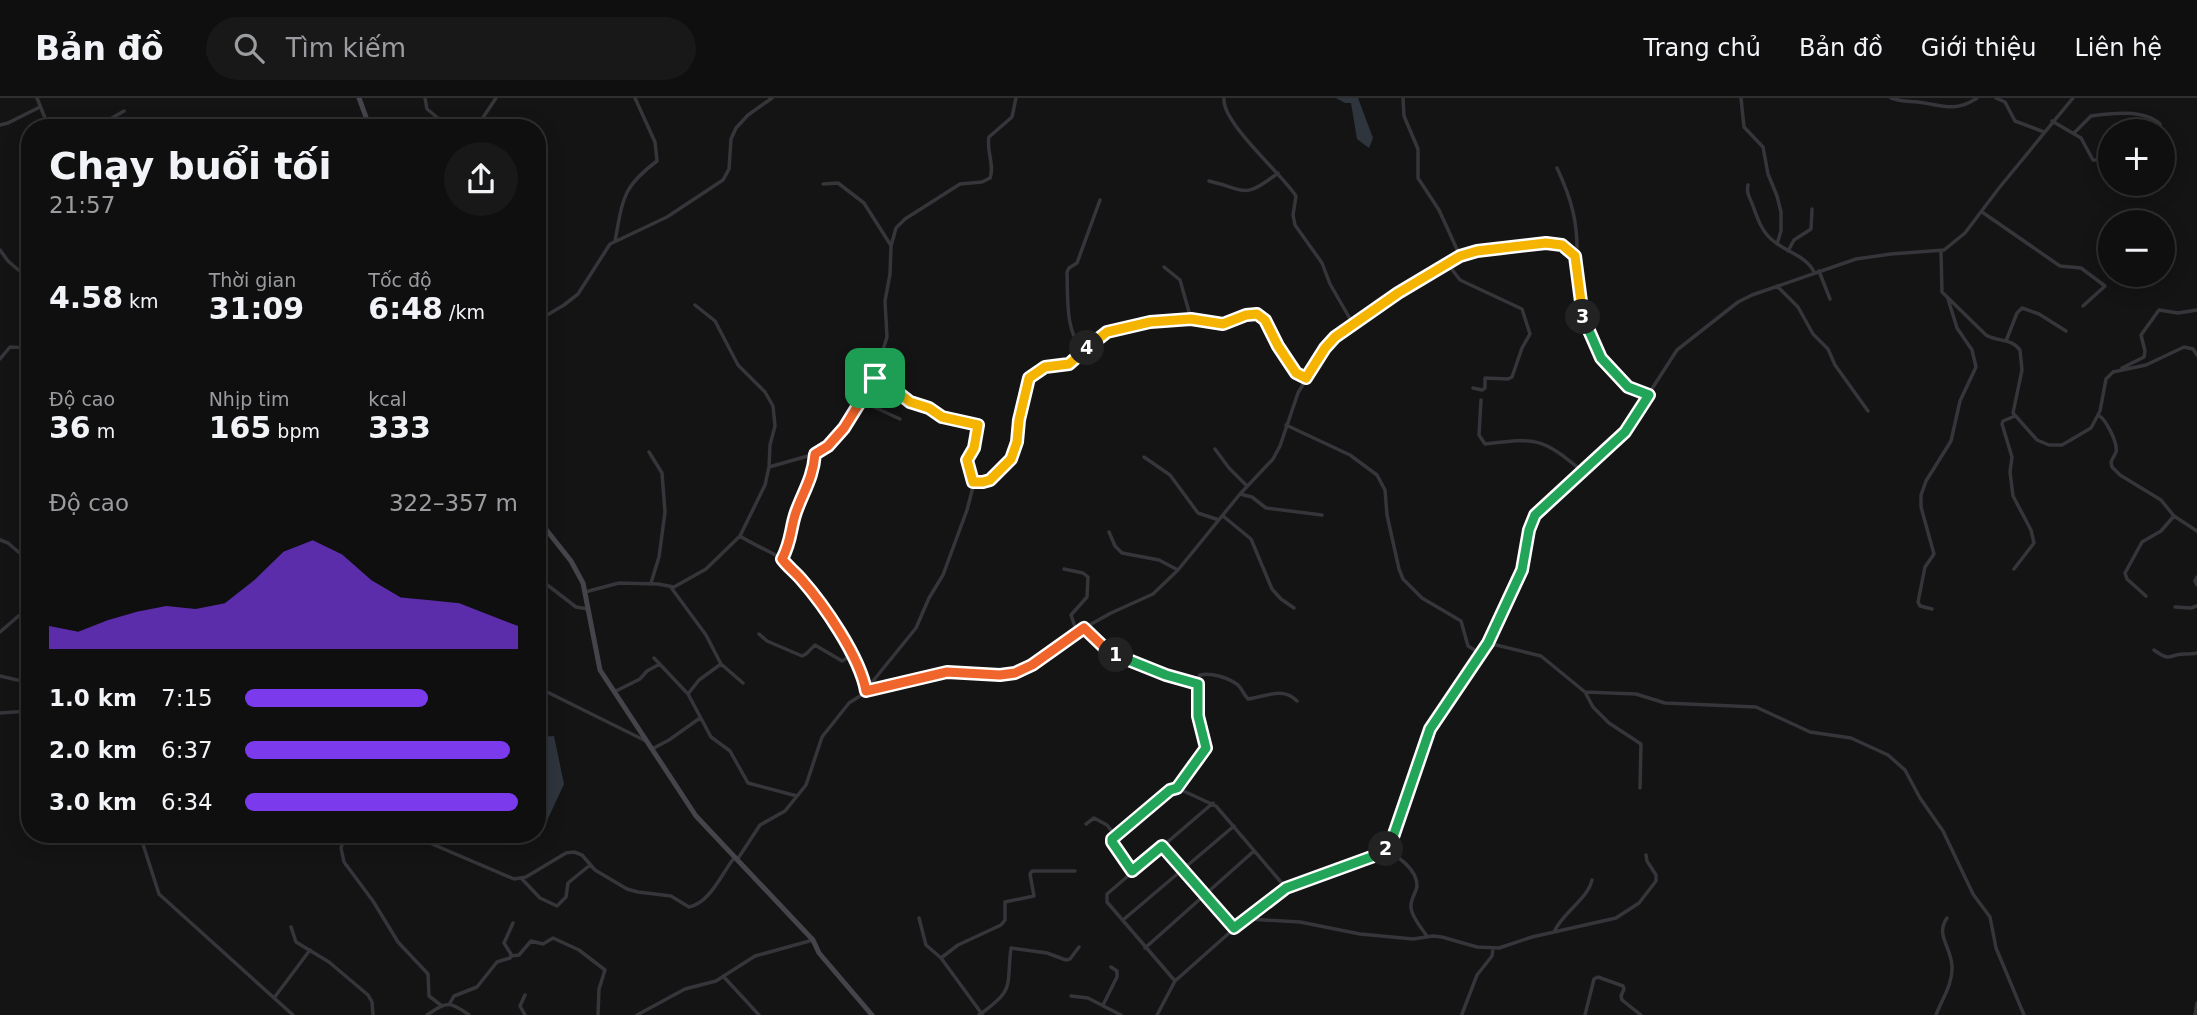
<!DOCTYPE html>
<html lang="vi">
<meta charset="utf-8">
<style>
body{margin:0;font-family:"DejaVu Sans",sans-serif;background:#181819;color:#f1f3f6;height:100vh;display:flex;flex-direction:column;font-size:26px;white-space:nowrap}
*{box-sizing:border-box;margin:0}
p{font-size:23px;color:#9b9c9f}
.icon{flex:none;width:38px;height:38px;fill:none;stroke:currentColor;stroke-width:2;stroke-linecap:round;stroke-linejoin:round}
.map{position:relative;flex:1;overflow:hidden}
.side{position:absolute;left:21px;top:21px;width:525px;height:724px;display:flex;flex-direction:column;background:#0f0f10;border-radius:28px;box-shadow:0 4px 18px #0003,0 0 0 2px #2f2f30}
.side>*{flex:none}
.fabs{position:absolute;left:2098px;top:21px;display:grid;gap:14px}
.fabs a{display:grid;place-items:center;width:77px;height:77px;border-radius:50%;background:#0f0f10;box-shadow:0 4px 18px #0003,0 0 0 2px #2f2f30;font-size:35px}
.pin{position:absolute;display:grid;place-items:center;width:60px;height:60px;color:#fff;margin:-30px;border-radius:14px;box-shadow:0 4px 10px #0006}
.km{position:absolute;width:35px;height:35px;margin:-18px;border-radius:50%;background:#222;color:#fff;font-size:19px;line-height:35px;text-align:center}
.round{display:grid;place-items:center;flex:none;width:74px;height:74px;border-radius:37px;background:#181819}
.head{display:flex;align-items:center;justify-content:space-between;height:119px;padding:0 28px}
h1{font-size:38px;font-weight:700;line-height:52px}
.metrics{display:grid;grid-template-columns:repeat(3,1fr);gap:10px;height:119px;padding:7px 28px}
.metrics div{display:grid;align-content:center}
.metrics b{font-size:30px;font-weight:700}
.metrics small{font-size:19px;font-weight:400}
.metrics p{font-size:19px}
.chart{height:196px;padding:14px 28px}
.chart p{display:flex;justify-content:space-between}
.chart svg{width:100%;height:126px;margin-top:7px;fill:#7c3aed;opacity:.7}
ul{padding:0 28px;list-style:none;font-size:23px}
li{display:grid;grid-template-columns:112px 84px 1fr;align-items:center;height:52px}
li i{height:18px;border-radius:9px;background:#7c3aed}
header{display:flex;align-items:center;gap:42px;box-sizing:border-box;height:98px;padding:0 35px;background:#0f0f10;border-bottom:2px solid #2f2f30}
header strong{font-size:33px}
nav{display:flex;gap:38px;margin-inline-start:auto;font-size:24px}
.search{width:490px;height:63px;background:#181819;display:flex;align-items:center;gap:18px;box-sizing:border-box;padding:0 24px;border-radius:38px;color:#9b9c9f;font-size:26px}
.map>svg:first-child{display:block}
</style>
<header>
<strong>Bản đồ</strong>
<div class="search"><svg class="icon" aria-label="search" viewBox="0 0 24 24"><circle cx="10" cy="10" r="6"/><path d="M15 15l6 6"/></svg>Tìm kiếm</div>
<nav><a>Trang chủ</a><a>Bản đồ</a><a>Giới thiệu</a><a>Liên hệ</a></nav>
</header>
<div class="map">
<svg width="2197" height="917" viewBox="0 0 2197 917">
<rect width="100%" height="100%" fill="#141415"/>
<path fill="#2e353d" d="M1336 0H1358L1373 40 1369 50 1357 41 1351 5H1345Z
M554 638 564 686 540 738 516 747 509 737H537V639Z"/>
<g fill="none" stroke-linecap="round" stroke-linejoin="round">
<path stroke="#35353a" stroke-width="3.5" d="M37 0 49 30
M425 0 427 11 444 25 454 30
M1224 0C1221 24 1282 76 1296 98L1293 117 1295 127 1322 165 1330 186 1353 226
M1403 0 1404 18 1418 51V80L1439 112 1460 158
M1741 0 1744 29 1763 49 1768 76 1777 98 1781 114V133L1777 146
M1891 0C1900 4 1908 3 1918 4 1942 7 1955 15 1977 0
M1996 0 2005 4 2015 23 2044 34
M2052 23 2081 40 2093 62H2110
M0 27 8 25 40 9
M76 30 80 27 105 24 124 13
M476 30 496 0
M2074 35 2091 18C2111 15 2144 11 2160 26V33
M1557 70C1572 102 1578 125 1577 159
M1209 83C1247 92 1243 102 1278 75
M823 86 838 85 864 105 890 146
M1748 87C1746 95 1750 100 1753 108 1757 119 1761 132 1771 141 1785 154 1806 157 1814 174
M537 114 545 146
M1982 114 2060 168 2081 170 2105 188 2083 208
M615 143C623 102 621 90 657 63L655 44 635 0
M0 152 8 163 30 182
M1788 153 1794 142 1811 131 1812 111
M1941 154 1942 194 1986 237C1997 244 2012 240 2020 252L2022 272 2013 315 2037 342 2049 347H2062L2091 330 2100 313 2106 281 2113 274 2146 267 2184 249 2193 251 2197 257
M1447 165 1460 182 1522 211 1530 236 1522 250 1512 279 1508 281 1485 280V290L1482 292 1473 290
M1164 169 1180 182 1191 221
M1819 173 1830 201
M1777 188 1798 209 1813 236 1828 251 1835 267 1868 313
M537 223 564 207 578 196 610 146 667 119 723 82 729 71 731 41 736 30 748 17 772 0
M2006 243 2017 215 2022 210 2039 216 2066 233
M1083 254C1065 232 1068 201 1067 174L1069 170 1077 165 1100 102
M0 261 10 249 30 250
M2122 270 2144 259 2145 253 2141 237 2159 212 2178 215 2197 212
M861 300 874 309 900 321
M1481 302 1479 337 1485 346C1537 340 1541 339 1582 373
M2098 317C2106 321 2118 345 2116 354 2115 357 2112 361 2111 364L2112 369 2120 377 2161 402 2174 418 2197 433
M1286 327 1350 357 1377 377 1385 392 1387 417 1399 471 1403 481 1422 500 1461 523 1468 548 1481 556
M1215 351 1229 370 1247 388
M649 354 662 375 665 414 659 459 651 485
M1144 359 1170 377 1198 415 1219 422
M769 369 815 356 828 348 847 326 861 300 873 284 887 239 885 203 890 176 891 148 896 130 905 121 960 86 982 84 990 80C995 67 986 53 989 39L1012 19 1016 0
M973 384H983L990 382 1011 361 1017 343 1019 322 1029 280 1045 269 1069 266 1104 236 1111 232 1155 223 1186 221 1223 226 1252 216 1262 218 1265 222 1278 248 1296 275 1306 280
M1240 396 1252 399 1266 410 1322 417
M1223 418 1251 441 1272 491 1281 501 1294 510
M1109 434 1115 448 1122 455 1159 462 1178 472
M740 438C750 445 776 456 783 462 812 490 859 553 866 593
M0 442 8 445 30 464
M782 461 791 444 796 415 813 376 815 356
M1064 471 1083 475 1088 479 1087 499 1071 517 1077 535
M2014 471 2034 445 2031 432 2013 398 2010 374 2012 359 2002 326 2003 323 2015 318
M537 479 576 509 588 511
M2197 479 2195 483 2197 487
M670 488 706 537 721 566 743 585
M585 494 619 485 658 486 674 489 706 471 740 438 765 387 769 369 770 347 775 328 773 308 765 294 738 267 715 223 695 207
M2146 498 2127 481 2125 475 2142 444 2161 433 2174 418
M2175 509 2191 510 2197 508
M1932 511 1920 508 1918 504 1925 469 1934 456 1921 409V397L1926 383 1951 343 1960 303 1976 269 1972 252 1957 230 1948 201
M1084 530 1112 555 1166 577 1198 586
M0 534 30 508
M759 536 767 543 802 558 806 556 815 547 842 563 852 557
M1488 545 1541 558 1585 594 1636 596 1665 605 1756 609 1810 634 1851 640 1888 657 1905 672 1920 700 1943 733 1973 796 1990 819 1996 850 2024 917
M2154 552C2172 565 2168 556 2184 556 2189 556 2193 556 2197 555
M654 560 688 596 711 639 730 653 748 685 797 698
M0 578 17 582H30
M537 589 646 643
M871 591 873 583 916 530 929 500 943 477 967 412 973 389V379L967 359 974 350 978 330 975 326 941 319 929 310 910 304 895 292 875 280
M614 594 640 581 647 573 660 566
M1585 594 1593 609 1609 625 1641 646 1640 690
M688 596 699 582 721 566
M0 615 30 613
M652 651 669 642 700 620
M1177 690 1216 708 1286 790
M1086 726 1094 720 1107 727 1115 737 1112 744 1132 773
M140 737 159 796 293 917
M345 737 341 750 344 764 373 803 398 844 428 876 429 898 442 908
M411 737 514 781 526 779 566 755 574 754 582 757 595 772 627 791 638 794 671 798 689 809C710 805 722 775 734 760
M1115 737 1170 692 1177 690 1206 650 1198 618V581L1200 577C1211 574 1229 580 1238 587 1242 591 1244 597 1248 601 1265 599 1283 588 1297 603
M1162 748 1234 830
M1385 752C1398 758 1417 771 1417 788 1416 795 1410 802 1411 809 1411 818 1422 831 1427 838
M737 762 760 727 785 713 806 687 822 639 849 605 871 591 947 574 1000 577 1015 575 1032 567 1084 530 1111 515 1153 496 1178 472 1240 396 1273 361 1280 348 1298 295 1325 250 1335 239 1397 195 1460 158 1477 153 1546 145C1556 145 1569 147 1575 157 1582 168 1578 188 1579 201 1583 232 1603 271 1628 290 1634 295 1642 295 1649 297
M521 780 540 800 557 808 566 799 568 785 590 767
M919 820 926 847 941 860 982 916
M1248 821 1300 824 1360 836 1413 841 1433 838 1442 839 1477 849 1499 850 1532 839 1616 820 1639 805 1656 783V777L1647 763 1646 757
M1123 822 1234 728
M291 829 296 844 329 864 368 897 372 904 373 917
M1554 834C1562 815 1588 801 1592 782
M1145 850 1254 753
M511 858 519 857 531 843 543 846 553 840 579 852 605 872 599 891 598 917
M941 860 958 847 1001 827 1005 822V804L1034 798 1030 776 1032 773H1075
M723 878 759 917
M1175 883 1107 804V796L1213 705
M1071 898 1088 900 1121 917
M274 900 310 852
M450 905 454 898 477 889 497 864 510 860 511 856 504 845 513 825
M1103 907 1117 879V873L1111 869
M1462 916 1477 877 1492 858 1493 851
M427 917C447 904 449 902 469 917
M525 917 520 908 525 897
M637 917 685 891 716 883 755 858 813 842
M979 917C1016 891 1006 889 1011 850L1047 855 1066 862 1070 861 1079 849
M1157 917 1175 883 1246 820 1278 796 1295 786 1374 758 1385 752 1389 746 1430 631 1488 545 1522 472 1529 432 1535 417 1624 334 1677 252 1738 204 1752 197 1856 161 1891 156 1944 152 1965 135 1999 90 2073 0
M1585 917 1594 881 1598 879 1623 888 1624 891 1621 898 1622 902 1641 917
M1936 917C1942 901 1953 886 1952 868 1951 848 1935 837 1947 820
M2195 917 2197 905"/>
<path stroke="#44444a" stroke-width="5" d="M359 0 370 30
M537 420 571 463 583 485 600 572 696 718 813 842 819 855 872 917"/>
</g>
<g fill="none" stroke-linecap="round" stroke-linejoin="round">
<g stroke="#fff" stroke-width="14">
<path id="split-1" d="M875 280 844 330 828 348 815 356C813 380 804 392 796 414 790 431 792 442 782 461 788 469 795 474 801 481 824 507 860 559 866 593L947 574 1000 577 1015 575 1032 567 1084 530 1107 552 1116 557"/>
</g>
<g stroke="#fff" stroke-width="14">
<path id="split-2" d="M1116 557 1166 577 1198 586V618L1206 650 1177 690 1170 692 1112 741V744L1132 773 1162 748 1234 830 1286 790 1374 758 1386 751"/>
</g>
<g stroke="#fff" stroke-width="14">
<path id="split-3" d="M1386 751 1393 739 1430 631 1488 545 1522 472 1529 432 1535 417 1625 334 1649 297 1628 289 1601 260 1583 219"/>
</g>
<g stroke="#fff" stroke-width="14">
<path id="split-4" d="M1087 250 1107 234 1150 224 1191 221 1223 226 1246 217 1257 216 1265 222 1278 248 1296 275 1306 280 1325 250 1335 239 1398 195 1460 158 1477 153 1546 145 1562 147 1575 158 1583 219"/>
</g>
<g stroke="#fff" stroke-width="14">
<path id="split-5" d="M875 280 895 292 910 304 929 310 942 319 978 327 974 350 967 362 973 384H983L990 382 1011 361 1017 344 1019 322 1029 280 1045 269 1069 266 1087 250"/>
</g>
<use href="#split-1" stroke="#f0652b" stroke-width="9"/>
<use href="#split-2" stroke="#22a559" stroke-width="9"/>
<use href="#split-3" stroke="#22a559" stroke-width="9"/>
<use href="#split-4" stroke="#f5b400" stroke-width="9"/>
<use href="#split-5" stroke="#f5b400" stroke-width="9"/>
</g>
</svg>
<div class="fabs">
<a>+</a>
<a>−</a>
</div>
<div class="pin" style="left:875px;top:280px;background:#1e9e55"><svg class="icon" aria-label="arrive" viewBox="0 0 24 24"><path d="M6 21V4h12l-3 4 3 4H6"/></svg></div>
<b class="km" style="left:1116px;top:557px">1</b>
<b class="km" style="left:1386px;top:751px">2</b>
<b class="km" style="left:1583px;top:219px">3</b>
<b class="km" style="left:1087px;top:250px">4</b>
<section class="side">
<div class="head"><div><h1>Chạy buổi tối</h1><p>21:57</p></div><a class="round"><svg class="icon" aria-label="share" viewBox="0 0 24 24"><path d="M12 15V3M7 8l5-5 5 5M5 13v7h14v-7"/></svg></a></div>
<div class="metrics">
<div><b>4.58<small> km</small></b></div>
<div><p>Thời gian</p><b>31:09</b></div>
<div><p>Tốc độ</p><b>6:48<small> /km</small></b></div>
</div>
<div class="metrics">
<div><p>Độ cao</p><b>36<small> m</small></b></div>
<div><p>Nhịp tim</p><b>165<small> bpm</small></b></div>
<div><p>kcal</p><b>333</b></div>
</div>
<div class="chart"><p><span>Độ cao</span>322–357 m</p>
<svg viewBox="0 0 160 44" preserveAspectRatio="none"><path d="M0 44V36L10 38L20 34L30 31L40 29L50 30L60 28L70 20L80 10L90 6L100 11L110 20L120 26L130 27L140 28L150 32L160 36V44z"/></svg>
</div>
<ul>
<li><b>1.0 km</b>7:15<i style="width:67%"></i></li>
<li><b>2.0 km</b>6:37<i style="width:97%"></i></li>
<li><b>3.0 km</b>6:34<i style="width:100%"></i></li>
</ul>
</section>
</div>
